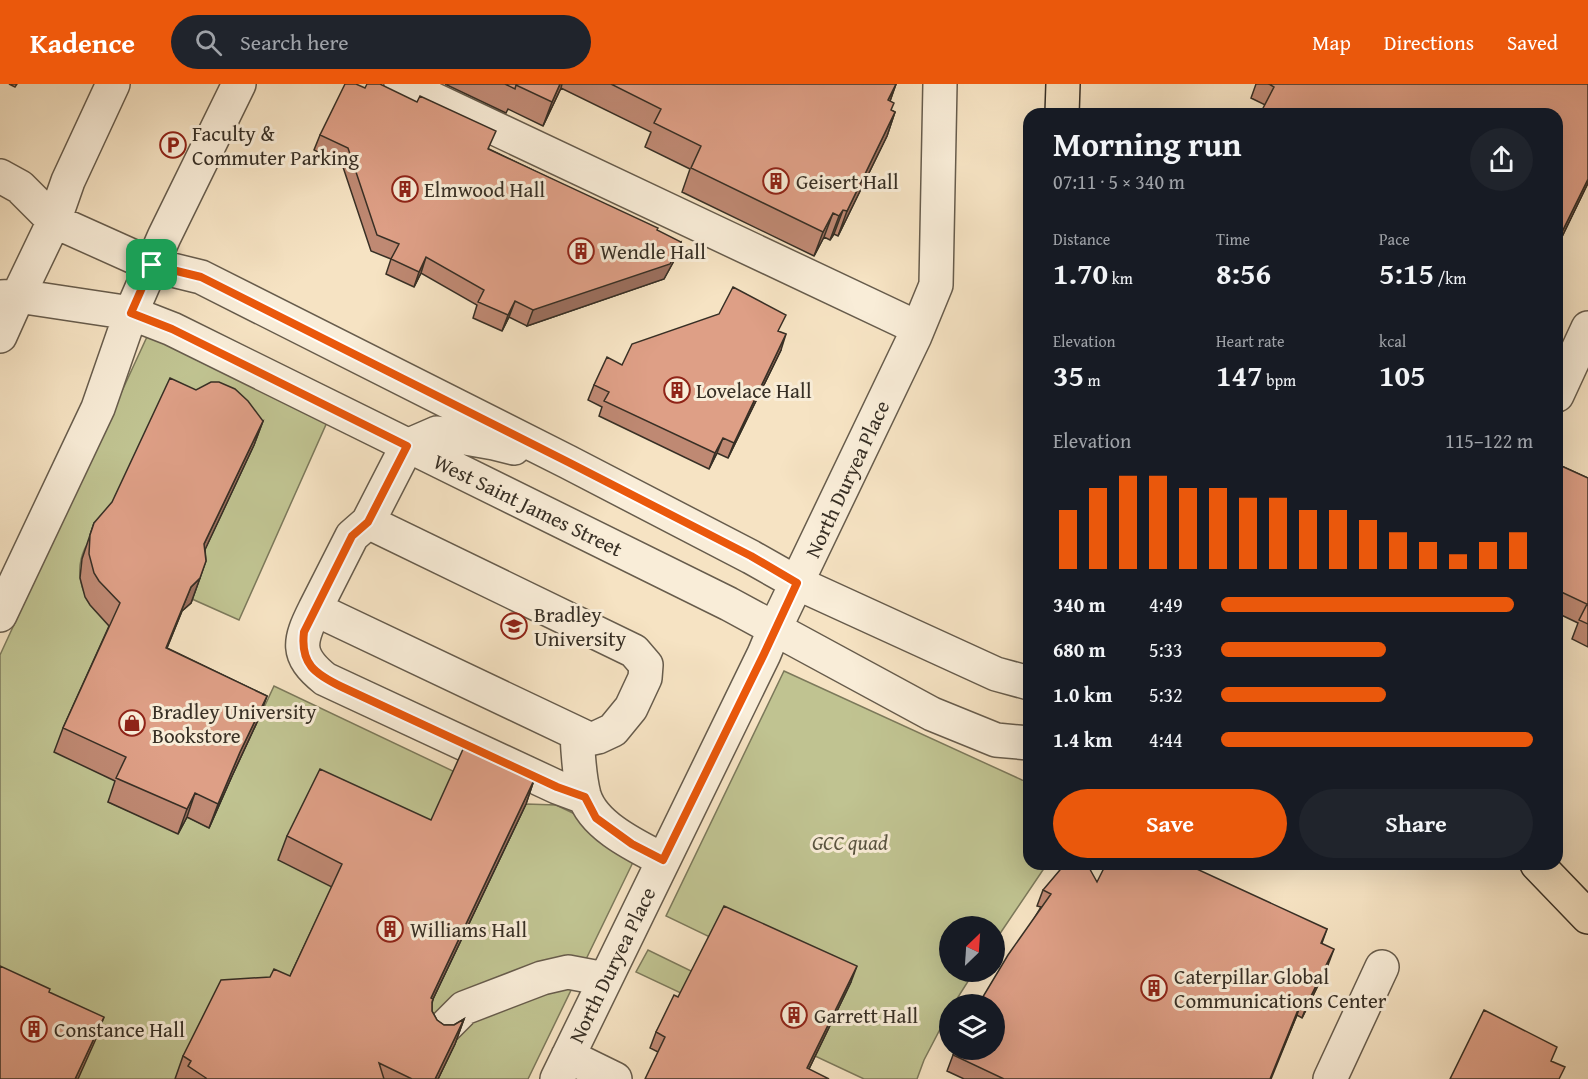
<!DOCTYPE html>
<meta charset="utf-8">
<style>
body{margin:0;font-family:"Gentium Book Plus",serif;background:#20242c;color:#f1f3f6;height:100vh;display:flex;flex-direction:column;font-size:22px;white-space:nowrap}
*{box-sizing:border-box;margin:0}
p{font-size:20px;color:#9ea1a6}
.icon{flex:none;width:33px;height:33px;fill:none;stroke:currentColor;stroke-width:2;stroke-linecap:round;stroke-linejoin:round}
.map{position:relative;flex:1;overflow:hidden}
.panel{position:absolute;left:1023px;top:24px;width:540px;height:762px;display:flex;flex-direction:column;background:#171b24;border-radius:18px;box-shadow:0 6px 24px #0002}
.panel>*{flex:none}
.needle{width:39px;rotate:25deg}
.buttons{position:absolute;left:939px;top:832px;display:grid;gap:12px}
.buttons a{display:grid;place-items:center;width:66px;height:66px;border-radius:50%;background:#171b24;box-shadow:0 6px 24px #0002;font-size:30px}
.pin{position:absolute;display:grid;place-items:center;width:51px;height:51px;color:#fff;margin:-26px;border-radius:12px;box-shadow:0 3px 9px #0006}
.round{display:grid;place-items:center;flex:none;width:63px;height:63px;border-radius:32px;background:#20242c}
.overview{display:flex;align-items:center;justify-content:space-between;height:102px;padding:0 30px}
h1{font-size:33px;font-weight:600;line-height:45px}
.stats{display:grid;grid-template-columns:repeat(3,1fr);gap:9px;height:102px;padding:6px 30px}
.stats div{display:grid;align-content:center}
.stats b{font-size:30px;font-weight:600}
.stats small{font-size:16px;font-weight:400}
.stats p{font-size:16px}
.chart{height:168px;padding:12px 30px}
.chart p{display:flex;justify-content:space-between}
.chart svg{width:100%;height:108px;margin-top:6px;stroke:#ea580c;stroke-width:6}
.primary-button{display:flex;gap:12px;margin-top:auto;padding:12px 30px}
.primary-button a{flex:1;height:69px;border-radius:36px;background:#ea580c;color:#fff;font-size:24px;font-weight:600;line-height:69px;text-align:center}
.primary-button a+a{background:#20242c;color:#f1f3f6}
ul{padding:0 30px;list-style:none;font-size:20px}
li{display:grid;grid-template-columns:96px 72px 1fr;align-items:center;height:45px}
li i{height:15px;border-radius:8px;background:#ea580c}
header{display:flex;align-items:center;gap:36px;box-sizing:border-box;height:84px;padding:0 30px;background:#ea580c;color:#fff}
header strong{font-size:28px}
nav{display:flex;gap:33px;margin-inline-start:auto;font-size:21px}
.search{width:420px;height:54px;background:#20242c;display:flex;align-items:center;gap:15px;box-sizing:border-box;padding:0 21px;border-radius:33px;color:#9ea1a6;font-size:22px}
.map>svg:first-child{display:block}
</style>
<header>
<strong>Kadence</strong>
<div class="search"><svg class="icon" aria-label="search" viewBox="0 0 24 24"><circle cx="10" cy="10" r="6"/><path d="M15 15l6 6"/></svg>Search here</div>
<nav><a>Map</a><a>Directions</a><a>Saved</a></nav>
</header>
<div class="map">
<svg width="1588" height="995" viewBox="0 0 1588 995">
<rect width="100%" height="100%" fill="#f6e3c3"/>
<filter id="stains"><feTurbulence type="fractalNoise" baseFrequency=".00333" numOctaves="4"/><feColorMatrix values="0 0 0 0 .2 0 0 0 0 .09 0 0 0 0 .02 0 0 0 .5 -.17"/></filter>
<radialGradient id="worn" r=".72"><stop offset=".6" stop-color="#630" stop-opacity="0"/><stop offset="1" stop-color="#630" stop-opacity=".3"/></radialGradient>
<path fill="#c0c391" stroke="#7c795b" stroke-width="1.5" d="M152 242 332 327 239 536 192 515 103 443C97 449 89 457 85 464 71 494 87 525 112 540L118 698 108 718 178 749 187 733 209 744 232 692 274 602 455 688 422 761 334 804 281 917 175 995H77L0 910V571Z
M784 587 1022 696 1029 698V780H1047L995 857 994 843H950V888H974L953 921H950L949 928 924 976 917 995H864L636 888 648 866 693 888 710 853 666 832Z
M526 720 556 721 615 749 637 770 528 995H438L457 954 422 938Z"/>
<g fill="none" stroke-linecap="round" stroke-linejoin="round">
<g stroke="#675c4c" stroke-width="36">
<path id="minor" d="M401 0 918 244
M0 92 20 103 54 137 152 181 201 193 568 378 751 473 797 499 996 590 1029 599
M0 213 18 212 131 229 172 245 729 520 932 630 996 656 1029 659
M0 252 18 212 54 137 68 97 113 0
M1557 311 1588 244
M368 438 634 567 646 581 645 594 631 624 613 646 598 653 589 655 315 525 352 452Z
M368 438 407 362 437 349 494 359 514 364
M315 525C299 557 295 571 325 595L557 703 584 713
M0 531 98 324 131 229 164 153 239 0
M577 650C578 670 579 692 584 711 593 742 636 762 663 776
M441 947 464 924 542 894 568 888 605 895
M568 972 615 995
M557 995 764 570 774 546 915 252 936 201 940 0
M1330 995 1382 883"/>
</g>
<g stroke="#372f25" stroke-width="36">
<path id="major" d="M1062 30 1063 0
M1537 780 1588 833"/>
</g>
<use href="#minor" stroke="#f9edd8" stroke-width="33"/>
<use href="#major" stroke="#f6e3c3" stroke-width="33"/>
</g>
<path fill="#bf8973" stroke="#372f25" stroke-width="1.5" d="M9 0H17L15 3Z
M445 0H896L890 17 891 26 895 28 887 52 838 152 834 150 830 156 824 153 814 172 682 108 690 85 645 63 651 48 561 4 543 42 508 25 506 29Z
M1256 0H1588V99L1557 163 1251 14Z
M320 51 489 65 657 146 676 173 664 195 527 242 509 233 502 247 473 234 477 221 421 189 414 203 386 190 391 175 371 167 342 80 314 66Z
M779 248 781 266 728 374 717 369 709 385 599 332 602 323 588 316 594 301 622 281Z
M263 337 254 361 205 465 206 477 191 519 182 527 167 564 267 612 258 636 232 692 209 744 187 733 178 750 108 718 115 697 54 668 63 644 109 542 90 521 85 513 80 494 82 475 94 439Z
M1557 380 1588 394V563L1572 555 1578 539 1557 529Z
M534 696 526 720 433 915 432 920V927L437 936 444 941H454L464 935 455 960 438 995H175L183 972 290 892 332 803 278 776 287 752 431 736Z
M1097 798 1327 845 1322 859 1328 881 1302 934 1297 931 1271 995H964L947 987 953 971 1041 823 1037 822 1043 806Z
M851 898 809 985 658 968 650 964 656 948 678 913Z"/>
<path fill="#9b6f5e" stroke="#372f25" stroke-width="1.5" d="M560 0H562L561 4 543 42 552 18Z
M896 0 889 20 888 16Z
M895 28 887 52 838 152 847 127Z
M1588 95V99L1557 163V158Z
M843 126 834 150 830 156 839 132Z
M833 129 824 153 814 172 823 148Z
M681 158 676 173 664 195 527 242 533 226Z
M426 173 421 189 414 203 419 188Z
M515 217 509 233 502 247 508 231Z
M786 250 781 266 728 374 734 359Z
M263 337 254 361 196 485 204 460Z
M723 354 717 369 709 385 715 369Z
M200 494 191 519 182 527 157 588 166 564 191 503Z
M267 612 258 636 232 692 209 744 218 720 240 668Z
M534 696 526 720 422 938 431 914Z
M195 709 187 733 178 750 187 725Z
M1334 865 1328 881 1302 934 1308 918Z
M857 882 851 898 804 995 807 984Z
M1302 916 1297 931 1270 995Z
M104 933 95 957 78 995H75Z
M464 935 455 960 438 995H435Z"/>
<path fill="#de9f86" stroke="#372f25" stroke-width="1.5" d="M345 0H356L365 4 367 0H380L417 18 420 12 496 47 488 65 658 144 657 146 681 158 670 180 533 226 515 217 508 231 478 218 484 206 426 173 419 188 391 175 399 160 377 151 348 64 320 51Z
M505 0H560L552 18 516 1 515 5Z
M611 0H896L888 16 894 19 891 26 895 28 847 127 843 126 839 132 833 129 823 148 691 84 701 62 654 39 661 25Z
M1269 0H1588V95L1557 158V30H1260L1274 3Z
M733 203 786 231 778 247 786 250 734 359 723 354 715 369 604 317 609 308 594 301 607 273 622 281 632 260 719 230Z
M170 294 196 306 211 298H219L235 305 248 317 263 337 204 460 206 477 200 494 191 503 166 564 267 612 240 668 218 720 195 709 187 725 116 694 126 673 63 644 120 519 99 497 94 489 89 470 90 451 94 439 112 418Z
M1557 380 1588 394V540L1579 536 1587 520 1557 506Z
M464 663 534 696 431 914 433 915 432 918V927L437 936 444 941H454L464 935 435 995H412L379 979 384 995H205L206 994 188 982 191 977 183 972 221 896 270 893 274 885 290 892 342 780 287 752 320 685 431 736Z
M1065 780H1087L1097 798 1106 780H1186L1327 845 1321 859 1334 865 1308 918 1302 916 1270 995H1004L953 971 956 966H994V921H978L1008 871 1051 810 1043 806Z
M724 822 857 882 807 984 829 995H645L665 953 656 948 674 911 678 913Z
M0 882 50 905 49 908 104 933 75 995H0Z
M1484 926 1557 963 1551 977 1565 983 1559 995H1450Z"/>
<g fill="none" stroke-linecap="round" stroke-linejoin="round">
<g stroke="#fff" stroke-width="12">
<path id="route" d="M152 181 201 193 568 378 751 472 797 499 764 570 663 776 632 760 596 734 585 713 557 703 342 603C315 590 300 580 304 548L352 452 368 438 407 362 172 245 131 229Z"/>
</g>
<use href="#route" stroke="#ea580c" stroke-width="8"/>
</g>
<defs>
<g id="parking-ring" transform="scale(1.35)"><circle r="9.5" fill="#f9edd8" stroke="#8f2418" stroke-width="1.5"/><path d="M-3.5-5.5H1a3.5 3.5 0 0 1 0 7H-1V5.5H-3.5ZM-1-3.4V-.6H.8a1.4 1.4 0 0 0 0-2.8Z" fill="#8f2418"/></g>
<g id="building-ring" transform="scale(1.35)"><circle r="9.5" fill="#f9edd8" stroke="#8f2418" stroke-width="1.5"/><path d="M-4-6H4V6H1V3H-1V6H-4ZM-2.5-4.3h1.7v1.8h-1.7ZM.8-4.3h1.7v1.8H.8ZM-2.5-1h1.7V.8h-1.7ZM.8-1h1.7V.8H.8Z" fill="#8f2418"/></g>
<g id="university-ring" transform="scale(1.35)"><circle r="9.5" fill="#f9edd8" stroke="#8f2418" stroke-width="1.5"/><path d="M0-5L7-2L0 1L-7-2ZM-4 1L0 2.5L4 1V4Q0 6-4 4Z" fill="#8f2418"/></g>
<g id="shop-ring" transform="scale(1.35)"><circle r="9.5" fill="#f9edd8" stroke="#8f2418" stroke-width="1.5"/><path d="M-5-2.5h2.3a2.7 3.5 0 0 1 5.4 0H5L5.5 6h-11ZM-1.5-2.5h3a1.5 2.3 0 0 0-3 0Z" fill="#8f2418"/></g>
</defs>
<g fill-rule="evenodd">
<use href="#parking-ring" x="173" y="61"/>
<use href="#building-ring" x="776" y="97"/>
<use href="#building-ring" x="405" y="105"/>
<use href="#building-ring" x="581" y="167"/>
<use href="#building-ring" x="677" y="306"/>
<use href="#university-ring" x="514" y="542"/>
<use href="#shop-ring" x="132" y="639"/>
<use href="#building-ring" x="390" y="845"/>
<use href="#building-ring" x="1154" y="904"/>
<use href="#building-ring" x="794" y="931"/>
<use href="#building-ring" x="34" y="945"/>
</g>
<g text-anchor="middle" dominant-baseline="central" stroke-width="6" stroke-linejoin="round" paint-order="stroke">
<g font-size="21" fill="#372f25" stroke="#f9edd8" text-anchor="start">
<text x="192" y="49">Faculty &amp;<tspan x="192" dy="24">Commuter Parking</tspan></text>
<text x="796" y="97">Geisert Hall</text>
<text x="424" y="105">Elmwood Hall</text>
<text x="600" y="167">Wendle Hall</text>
<text x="696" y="306">Lovelace Hall</text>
<text x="534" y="530">Bradley<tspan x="534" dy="24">University</tspan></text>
<text x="152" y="627">Bradley University<tspan x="152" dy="24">Bookstore</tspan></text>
<text x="410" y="845">Williams Hall</text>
<text x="1174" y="892">Caterpillar Global<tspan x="1174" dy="24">Communications Center</tspan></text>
<text x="814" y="931">Garrett Hall</text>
<text x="54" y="945">Constance Hall</text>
</g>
<g font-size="21" fill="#372f25" stroke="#f9edd8">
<text transform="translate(847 395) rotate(-65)">North Duryea Place</text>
<text transform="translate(528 421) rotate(26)">West Saint James Street</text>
<text transform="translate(612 881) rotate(-64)">North Duryea Place</text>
</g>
<g font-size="21" font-style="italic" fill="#595440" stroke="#f9edd8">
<text x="850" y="758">GCC quad</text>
</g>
</g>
<rect width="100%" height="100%" filter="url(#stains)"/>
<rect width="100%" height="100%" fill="url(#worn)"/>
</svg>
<div class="buttons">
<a><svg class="needle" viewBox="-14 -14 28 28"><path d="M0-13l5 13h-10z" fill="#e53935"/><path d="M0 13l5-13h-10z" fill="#9ea1a6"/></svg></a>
<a><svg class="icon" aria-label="layers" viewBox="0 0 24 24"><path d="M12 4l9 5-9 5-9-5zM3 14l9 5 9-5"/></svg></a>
</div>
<div class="pin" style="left:152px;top:181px;background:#1e9e55"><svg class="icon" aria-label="arrive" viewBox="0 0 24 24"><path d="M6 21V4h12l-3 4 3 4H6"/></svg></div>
<section class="panel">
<div class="overview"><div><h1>Morning run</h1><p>07:11 · 5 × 340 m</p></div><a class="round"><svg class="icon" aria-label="share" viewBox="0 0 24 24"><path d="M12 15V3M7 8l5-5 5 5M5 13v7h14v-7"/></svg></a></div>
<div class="stats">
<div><p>Distance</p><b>1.70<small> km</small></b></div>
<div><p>Time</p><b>8:56</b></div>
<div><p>Pace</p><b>5:15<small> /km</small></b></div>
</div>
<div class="stats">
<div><p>Elevation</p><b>35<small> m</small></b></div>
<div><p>Heart rate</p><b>147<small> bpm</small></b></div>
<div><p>kcal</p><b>105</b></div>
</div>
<div class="chart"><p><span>Elevation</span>115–122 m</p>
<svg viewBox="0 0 160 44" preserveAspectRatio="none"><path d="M5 44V20M15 44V11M25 44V6M35 44V6M45 44V11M55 44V11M65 44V15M75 44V15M85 44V20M95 44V20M105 44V24M115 44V29M125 44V33M135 44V38M145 44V33M155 44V29"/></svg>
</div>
<ul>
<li><b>340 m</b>4:49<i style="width:94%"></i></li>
<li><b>680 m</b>5:33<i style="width:53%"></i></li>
<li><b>1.0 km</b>5:32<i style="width:53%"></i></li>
<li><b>1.4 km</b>4:44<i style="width:100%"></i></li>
</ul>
<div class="primary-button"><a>Save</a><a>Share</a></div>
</section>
</div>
